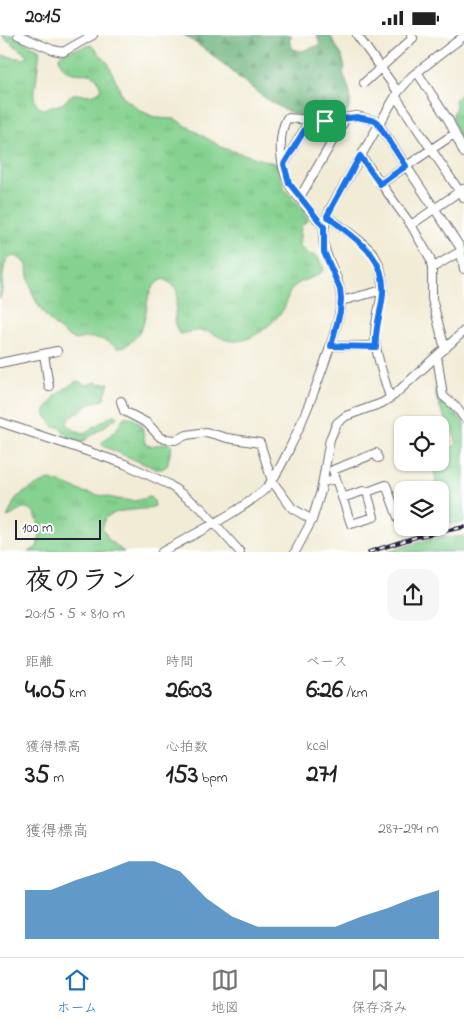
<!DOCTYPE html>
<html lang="ja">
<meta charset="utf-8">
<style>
body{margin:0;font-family:"Indie Flower","Klee One",sans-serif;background:#f6f6f6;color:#222;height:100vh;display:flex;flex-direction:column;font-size:19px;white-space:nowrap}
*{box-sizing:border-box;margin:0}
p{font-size:16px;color:#767676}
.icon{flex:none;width:28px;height:28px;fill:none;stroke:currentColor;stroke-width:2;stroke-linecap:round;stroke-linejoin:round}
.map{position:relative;height:517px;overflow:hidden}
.side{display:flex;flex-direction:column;background:#fff;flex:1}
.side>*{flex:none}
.controls{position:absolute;left:394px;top:381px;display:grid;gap:10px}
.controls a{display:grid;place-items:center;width:55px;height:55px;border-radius:10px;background:#fff;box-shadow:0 1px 4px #0004;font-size:25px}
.scale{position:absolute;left:15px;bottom:12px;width:86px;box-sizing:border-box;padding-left:5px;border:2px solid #22223b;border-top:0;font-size:14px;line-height:18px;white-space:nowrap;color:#22223b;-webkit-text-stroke:4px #fff;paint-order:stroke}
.pin{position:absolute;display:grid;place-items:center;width:42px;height:42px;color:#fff;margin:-21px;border-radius:10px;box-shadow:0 2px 8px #0006}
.round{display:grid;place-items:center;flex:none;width:52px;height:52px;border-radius:15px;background:#f6f6f6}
.overview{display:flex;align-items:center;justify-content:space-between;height:85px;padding:0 25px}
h1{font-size:28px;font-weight:700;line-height:38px}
.metrics{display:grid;grid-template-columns:repeat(3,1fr);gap:8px;height:85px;padding:5px 25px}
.metrics div{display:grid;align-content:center}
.metrics b{font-size:25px;font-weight:700}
.metrics small{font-size:14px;font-weight:400}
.metrics p{font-size:14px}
.chart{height:140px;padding:10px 25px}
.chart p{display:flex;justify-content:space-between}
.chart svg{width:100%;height:90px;margin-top:5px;fill:#1f6fb2;opacity:.7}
.status{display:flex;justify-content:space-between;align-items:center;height:35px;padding:0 25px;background:#fff;direction:ltr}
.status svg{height:14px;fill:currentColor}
.menu{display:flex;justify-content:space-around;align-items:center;height:70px;border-top:1px solid #e0e0e0;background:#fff;font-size:14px;color:#767676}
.menu a{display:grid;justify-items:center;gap:2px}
.menu .active{color:#1f6fb2}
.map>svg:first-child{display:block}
</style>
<div class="status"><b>20:15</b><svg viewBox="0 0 49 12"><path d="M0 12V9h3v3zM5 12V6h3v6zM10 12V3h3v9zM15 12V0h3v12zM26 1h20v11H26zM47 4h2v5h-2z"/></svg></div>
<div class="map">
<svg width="464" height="517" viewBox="0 0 464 517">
<defs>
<pattern id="grass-tufts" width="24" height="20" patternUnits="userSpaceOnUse" patternTransform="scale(1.25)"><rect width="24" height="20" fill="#85d18f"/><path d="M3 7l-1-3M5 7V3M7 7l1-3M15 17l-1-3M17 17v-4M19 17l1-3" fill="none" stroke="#73b37c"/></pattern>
<pattern id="forest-firs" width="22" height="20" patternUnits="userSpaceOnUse" patternTransform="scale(1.25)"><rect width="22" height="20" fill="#6cb37a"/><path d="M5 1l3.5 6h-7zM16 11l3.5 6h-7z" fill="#589165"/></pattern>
</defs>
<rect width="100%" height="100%" fill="#fff"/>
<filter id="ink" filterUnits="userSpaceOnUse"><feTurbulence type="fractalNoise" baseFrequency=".02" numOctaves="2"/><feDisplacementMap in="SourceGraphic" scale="10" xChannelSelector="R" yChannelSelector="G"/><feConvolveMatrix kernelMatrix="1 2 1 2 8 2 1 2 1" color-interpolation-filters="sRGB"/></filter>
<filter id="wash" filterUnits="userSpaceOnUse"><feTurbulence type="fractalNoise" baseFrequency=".0096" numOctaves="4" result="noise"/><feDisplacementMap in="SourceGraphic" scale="20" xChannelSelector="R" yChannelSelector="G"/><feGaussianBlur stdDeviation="1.12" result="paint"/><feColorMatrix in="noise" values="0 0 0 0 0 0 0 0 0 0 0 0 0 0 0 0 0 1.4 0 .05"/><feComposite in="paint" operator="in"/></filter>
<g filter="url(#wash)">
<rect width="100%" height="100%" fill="#f2ecd6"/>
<path fill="url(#grass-tufts)" stroke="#547a65" d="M1 0H11L40 15 34 64 37 71 43 74 62 69 73 59 91 60 99 57 101 53 97 44 91 38C76 40 61 39 59 21L65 17 91 10 108 28 123 62 141 76 157 83 175 84 223 113 277 129 285 155 304 174 308 185 301 191 299 211 308 219 317 221 324 234C318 244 300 243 292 254 287 260 287 269 283 275 271 291 246 313 224 304 217 301 211 296 203 296 195 295 188 298 180 299 170 289 178 269 177 256L170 248 163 244C134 257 161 296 119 314 105 303 93 300 76 305 46 290 28 263 27 229L16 221 8 222C1 234 4 250 0 264V20L24 24 28 21Z
M464 55V108L459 103 452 82 456 71 455 65Z
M77 346 86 350 97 347 100 349 109 348 103 365 93 367 69 384 67 388 74 395 84 398 115 379 118 382 82 407 69 403 60 392H54L44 377 58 358Z
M435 353 464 388V487L440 491V455H430L436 446 433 428H440V414L453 412 457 408C452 388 436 375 435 353Z
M124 382H131L142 390 145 408 149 411 170 408 172 411 167 431 162 434H156L103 411 102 407 116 395Z
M49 445 62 448 83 457 123 465 135 466 150 462 154 466 155 471C138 478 123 471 105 483L102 493 109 505 124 517H29L37 512 41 496 35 478C20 465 19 480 7 482L16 463C24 457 40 448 49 445Z
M464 501V517H387L426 505Z"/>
<path fill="url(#forest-firs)" stroke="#476a5a" d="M184 0H292L289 5 293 14 302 16 320 10 317 0H330L342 21 345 33 343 37C348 52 355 63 347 77 298 100 256 56 222 28 210 18 197 9 184 0Z"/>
</g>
<g filter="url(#ink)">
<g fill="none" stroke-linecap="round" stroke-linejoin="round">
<g stroke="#6b6971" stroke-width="10">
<path id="minor" d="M18 0 53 15 63 17 93 0
M357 0 398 57
M417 37 449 86 464 118
M364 48 413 3 411 0
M396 62 464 163
M361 121 411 190 430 223 432 233V264L445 314
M284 129 309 86
M380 149 454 99
M300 162 346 83
M327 181C338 190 367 209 374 220 393 250 374 274 375 303 376 323 385 344 390 363
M411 190 463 154
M324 192C314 179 296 162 289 149 280 130 277 102 287 83L325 86 357 81 376 86 379 90 460 212 464 234
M432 233 461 216
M341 266 383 255
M331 311H376
M44 319 49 352
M437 321 443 361 457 373 464 383
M0 328 57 316
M121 366 124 376 147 388 160 402 165 404 175 405 187 400 206 397 227 403 260 408 272 446 292 473 312 485
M0 387 125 429 168 449 201 473 240 517
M336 444 333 435 376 418 378 423
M323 447 336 444 351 489 374 482 367 457 363 456 342 463
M367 457 386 450 399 485 402 488
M162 517C192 500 242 476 266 453 287 433 342 294 341 264 339 227 311 220 330 174L398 57 412 41 464 1
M295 517 312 485 321 456 330 404 337 388 346 381 382 368 393 361 464 296"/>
</g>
<use href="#minor" stroke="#fff" stroke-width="8"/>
<g stroke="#22223b" stroke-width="4">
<path id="rail" d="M369 517 416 502 464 492"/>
</g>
<use href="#rail" stroke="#fff" stroke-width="2" stroke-dasharray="5.5" stroke-linecap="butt"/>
</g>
</g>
<g fill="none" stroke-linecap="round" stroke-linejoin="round" filter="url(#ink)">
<g stroke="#fff" stroke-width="10">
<path id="route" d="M357 82 376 86 406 131 380 149 360 121 327 181C353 203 386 219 383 258 382 276 374 293 376 312L331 311 340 277 341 264 340 254 324 217V192L289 148 284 129 310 86H325Z"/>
</g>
<use href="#route" stroke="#1a73e8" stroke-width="6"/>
</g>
</svg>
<div class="controls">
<a><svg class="icon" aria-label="locate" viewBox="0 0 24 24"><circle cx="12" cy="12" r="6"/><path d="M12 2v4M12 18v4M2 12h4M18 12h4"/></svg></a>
<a><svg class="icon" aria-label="layers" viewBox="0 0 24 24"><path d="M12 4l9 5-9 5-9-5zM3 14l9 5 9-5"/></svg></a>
</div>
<div class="scale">100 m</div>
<div class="pin" style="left:325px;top:86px;background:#1e9e55"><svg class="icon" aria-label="arrive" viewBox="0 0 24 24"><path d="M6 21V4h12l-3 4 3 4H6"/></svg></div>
</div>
<section class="side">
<div class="overview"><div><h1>夜のラン</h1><p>20:15 · 5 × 810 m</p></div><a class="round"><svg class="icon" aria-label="share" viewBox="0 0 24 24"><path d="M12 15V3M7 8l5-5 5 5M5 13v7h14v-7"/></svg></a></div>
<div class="metrics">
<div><p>距離</p><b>4.05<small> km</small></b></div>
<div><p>時間</p><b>26:03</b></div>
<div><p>ペース</p><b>6:26<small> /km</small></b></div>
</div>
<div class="metrics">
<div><p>獲得標高</p><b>35<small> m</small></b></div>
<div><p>心拍数</p><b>153<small> bpm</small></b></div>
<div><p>kcal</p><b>271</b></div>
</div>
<div class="chart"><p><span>獲得標高</span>287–294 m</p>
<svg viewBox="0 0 160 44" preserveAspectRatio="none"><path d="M0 44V20L10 20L20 15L30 11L40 6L50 6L60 11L70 24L80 33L90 38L100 38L110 38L120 38L130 33L140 29L150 24L160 20V44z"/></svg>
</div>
</section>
<nav class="menu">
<a class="active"><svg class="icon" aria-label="home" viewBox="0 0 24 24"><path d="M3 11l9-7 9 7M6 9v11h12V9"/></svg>ホーム</a>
<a><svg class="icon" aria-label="map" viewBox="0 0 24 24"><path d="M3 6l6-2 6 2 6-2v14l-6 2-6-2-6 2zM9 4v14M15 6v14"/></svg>地図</a>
<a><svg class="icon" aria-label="saved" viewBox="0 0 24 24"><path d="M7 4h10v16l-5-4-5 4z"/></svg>保存済み</a>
</nav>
